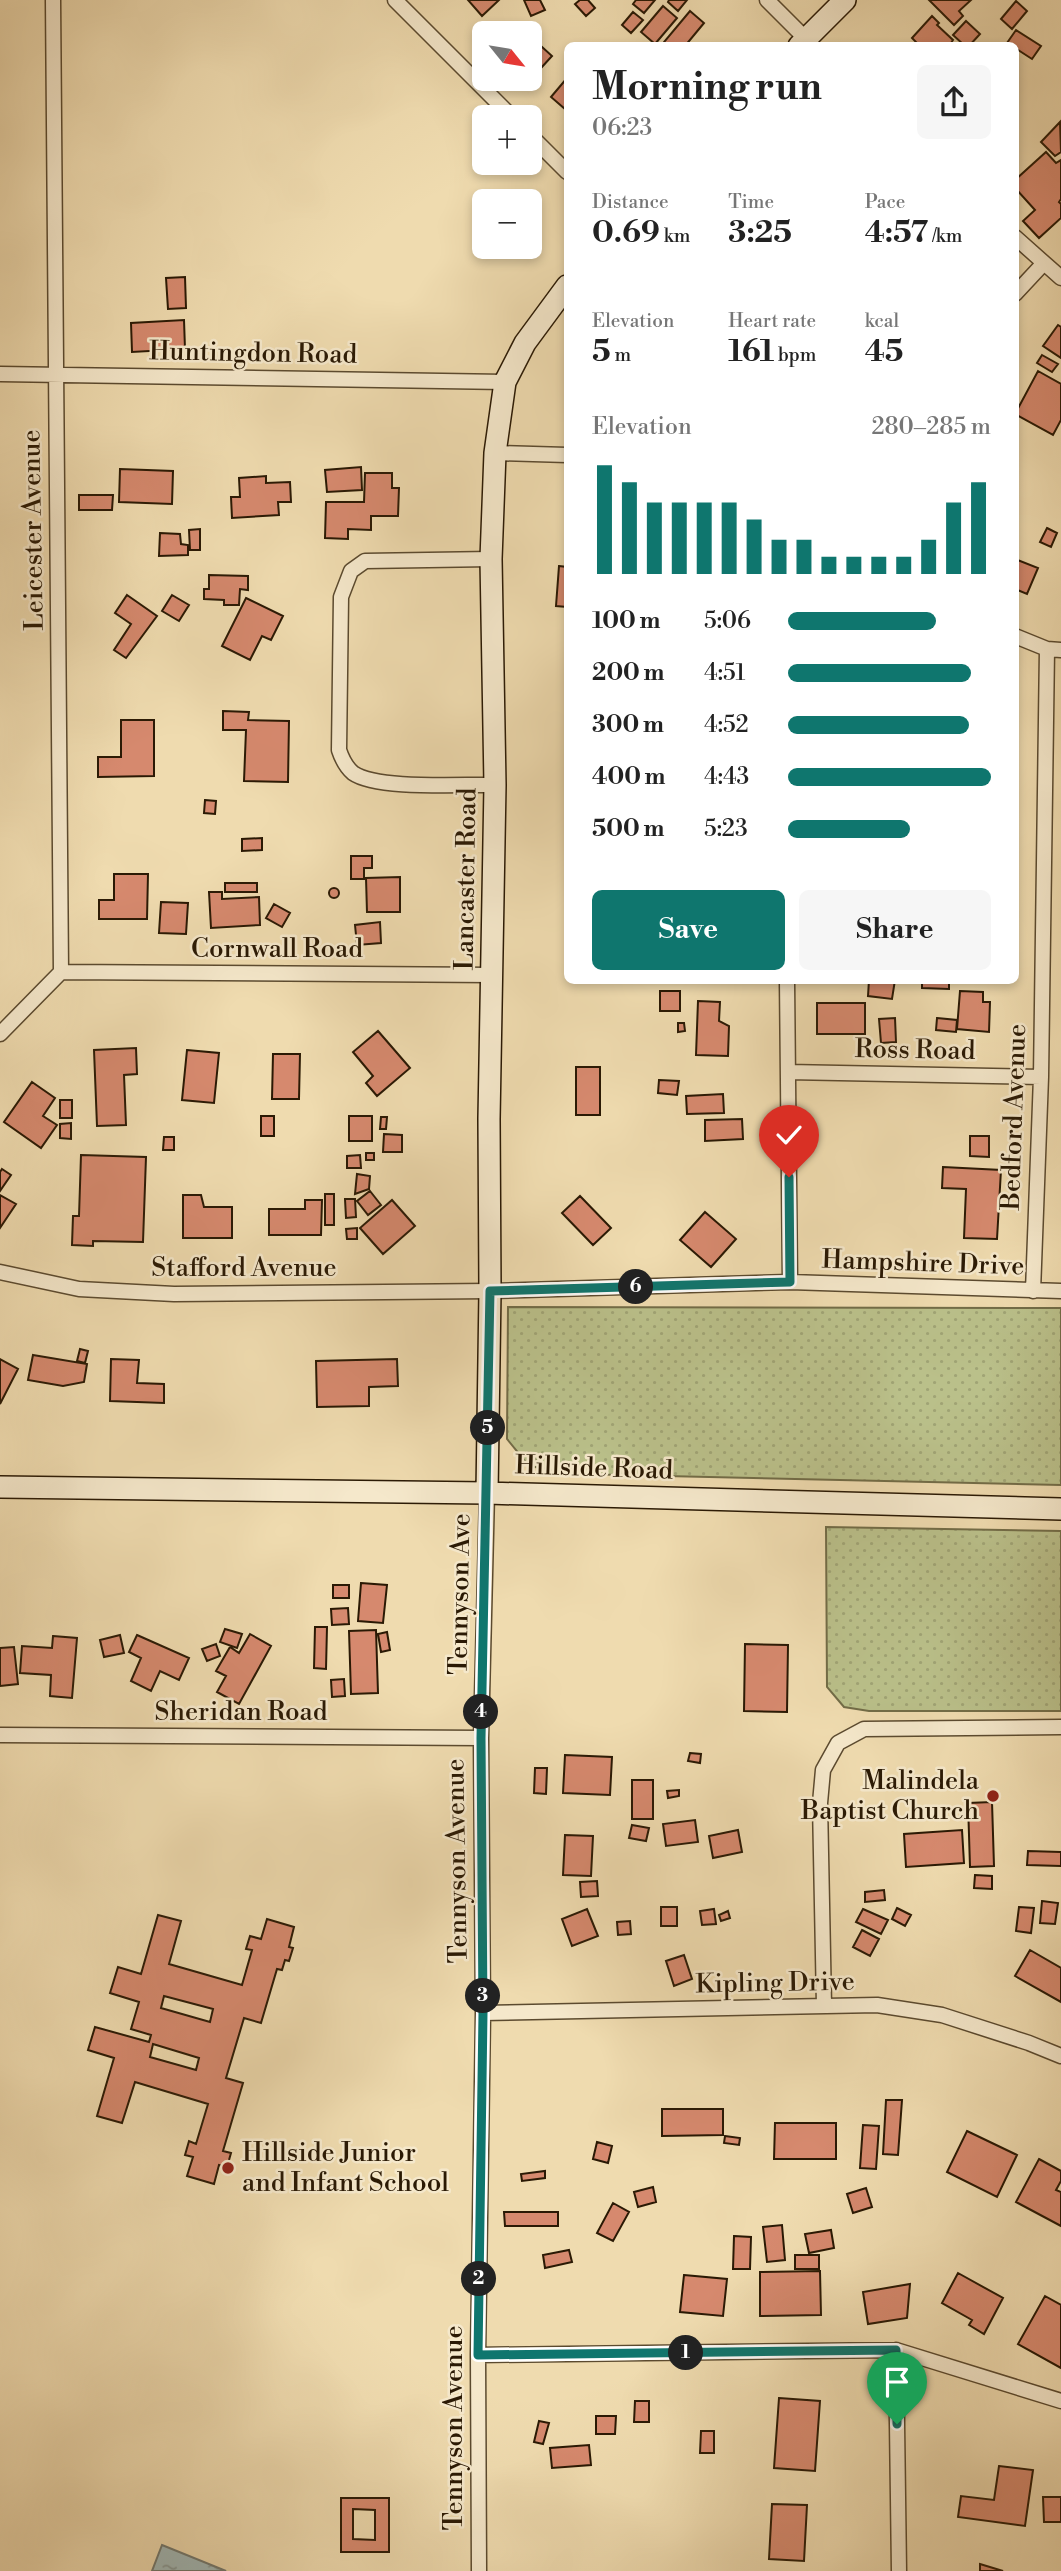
<!DOCTYPE html>
<meta charset="utf-8">
<style>
body{margin:0;font-family:"Libre Bodoni",serif;background:#f6f6f6;color:#222;height:100vh;display:flex;flex-direction:column;font-size:26px;white-space:nowrap}
*{box-sizing:border-box;margin:0}
p{font-size:23px;color:#767676}
.icon{flex:none;width:38px;height:38px;fill:none;stroke:currentColor;stroke-width:2;stroke-linecap:round;stroke-linejoin:round}
.map{position:relative;flex:1;overflow:hidden}
.details{position:absolute;left:564px;top:42px;width:455px;height:942px;display:flex;flex-direction:column;background:#fff;border-radius:10px;box-shadow:0 4px 10px #0003}
.details>*{flex:none}
.needle{width:46px;rotate:120deg}
.fabs{position:absolute;left:472px;top:21px;display:grid;gap:14px}
.fabs a{display:grid;place-items:center;width:70px;height:70px;border-radius:10px;background:#fff;box-shadow:0 4px 10px #0003;font-size:35px}
.pin{position:absolute;display:grid;place-items:center;width:60px;height:60px;color:#fff;margin:-72px -30px;border-radius:50% 50% 50% 0;rotate:-45deg;box-shadow:0 0 7px #0007}
.pin .icon{rotate:45deg}
.km{position:absolute;width:35px;height:35px;margin:-18px;border-radius:50%;background:#222;color:#fff;font-size:19px;line-height:35px;text-align:center}
.round{display:grid;place-items:center;flex:none;width:74px;height:74px;border-radius:10px;background:#f6f6f6}
.head{display:flex;align-items:center;justify-content:space-between;height:119px;padding:0 28px}
h1{font-size:38px;font-weight:800;line-height:52px}
.metrics{display:grid;grid-template-columns:repeat(3,1fr);gap:10px;height:119px;padding:7px 28px}
.metrics div{display:grid;align-content:center}
.metrics b{font-size:30px;font-weight:800}
.metrics small{font-size:19px;font-weight:400}
.metrics p{font-size:19px}
.chart{height:196px;padding:14px 28px}
.chart p{display:flex;justify-content:space-between}
.chart svg{width:100%;height:126px;margin-top:7px;stroke:#0f766e;stroke-width:6}
.button{display:flex;gap:14px;margin-top:auto;padding:14px 28px}
.button a{flex:1;height:80px;border-radius:10px;background:#0f766e;color:#fff;font-size:28px;font-weight:800;line-height:80px;text-align:center}
.button a+a{background:#f6f6f6;color:#222}
ul{padding:0 28px;list-style:none;font-size:23px}
li{display:grid;grid-template-columns:112px 84px 1fr;align-items:center;height:52px}
li i{height:18px;border-radius:9px;background:#0f766e}
.map>svg:first-child{display:block}
</style>
<div class="map">
<svg width="1061" height="2571" viewBox="0 0 1061 2571">
<defs>
<pattern id="grass-dots" width="8" height="8" patternUnits="userSpaceOnUse" patternTransform="scale(1.75)"><rect width="8" height="8" fill="#bac08a"/><path d="M2 2h.1M6 6h.1" fill="none" stroke="#a0a475" stroke-width="1.8" stroke-linecap="round"/></pattern>
<pattern id="water-ripples" width="26" height="14" patternUnits="userSpaceOnUse" patternTransform="scale(1.75)"><rect width="26" height="14" fill="#a0b8b7"/><path d="M2 4q2-2 4 0t4 0M15 11q2-2 4 0t4 0" fill="none" stroke="#839593"/></pattern>
</defs>
<rect width="100%" height="100%" fill="#efdbaf"/>
<filter id="stains"><feTurbulence type="fractalNoise" baseFrequency=".00286" numOctaves="4"/><feColorMatrix values="0 0 0 0 .2 0 0 0 0 .09 0 0 0 0 .02 0 0 0 .5 -.17"/></filter>
<radialGradient id="worn" r=".72"><stop offset=".6" stop-color="#630" stop-opacity="0"/><stop offset="1" stop-color="#630" stop-opacity=".3"/></radialGradient>
<path fill="url(#grass-dots)" stroke="#726c47" stroke-width="2" d="M508 1307 1061 1308V1485L578 1474 529 1466 507 1439Z
M826 1527 1061 1531V1711H869L844 1707 827 1687Z"/>
<path fill="url(#water-ripples)" stroke="#71786f" stroke-width="2" d="M162 2545 226 2571H152Z"/>
<path fill="#d6896e" stroke="#2a1904" stroke-width="2" fill-rule="evenodd" d="M468 0H499L482 16Z
M524 0H540L545 10 531 16Z
M580 0H588L595 8 586 16 575 4Z
M636 0H655L644 13 633 4Z
M669 0H687L678 11 668 2Z
M929 0H971L959 11 963 16 954 25Z
M1016 1 1027 11 1012 29 1001 19Z
M663 6 677 18 655 44 641 32Z
M690 11 704 23 685 46H669L664 42Z
M633 12 643 20 631 33 622 25Z
M932 16 939 23 937 25 953 40 949 46H913L916 42 912 38Z
M966 21 980 34 969 46H965L953 35Z
M516 24 527 33H508Z
M1016 30 1041 46 1032 59 1015 48V46L1007 43Z
M530 36 552 56 530 80 529 79Z
M567 78V108L565 109 551 97Z
M1060 122 1061 152 1055 156 1041 142Z
M1046 152 1056 163 1061 160V199L1059 202 1061 204V218L1039 238 1023 221 1035 210 1015 188V180Z
M185 277 186 308 168 309 166 278Z
M184 320 185 349 132 352 131 323Z
M1058 325 1061 327V358L1043 346Z
M1042 355 1058 364 1052 372 1037 363Z
M1038 371 1061 384V420L1053 435 1015 414Z
M361 467 362 490 327 492 325 470Z
M120 469 173 471 172 504 119 502Z
M365 473H392V488H399L398 516H371V530L348 529V539L325 538 326 502H364Z
M266 476V483L290 482 291 502H278L279 515 232 518 231 497H240L239 478Z
M79 495H113L112 510H79Z
M1047 528 1057 533 1051 547 1040 542Z
M200 529V550H190L189 530Z
M160 533 180 534 181 544 188 545V555L159 556Z
M1015 559 1038 568 1027 594 1015 589Z
M559 566 567 567V607L556 606Z
M209 575 248 576V590L240 589 239 605H224V600L204 599V589H209Z
M127 595 157 616 126 658 114 650 131 624 115 613Z
M172 595 189 605 179 621 162 611Z
M246 598 283 616 271 640 262 636 250 660 222 646Z
M223 711 249 712 248 720 289 721 288 782 244 781 246 730H223Z
M121 720H154V776L98 777V757H121Z
M205 800 216 801 215 814 204 813Z
M262 838V850L242 851V839Z
M351 856H372V868H364V879H351Z
M114 874H148L147 919H99V900H114Z
M400 877V912H367L366 878Z
M225 883H257V892H225Z
M329 893a5 5 0 1 1 10 0a5 5 0 1 1-10 0Z
M209 892H222V899L259 897 260 925 211 928Z
M161 902 188 903 186 934 159 933Z
M274 904 290 913 282 927 266 918Z
M380 922 381 943 357 945 355 925Z
M574 980H602V983L574 982Z
M869 980H895L892 999 868 996Z
M922 980H949V989L922 988Z
M660 991H680V1011H660Z
M960 991 983 992V1002H990L989 1032 957 1029Z
M698 1001 720 1002 719 1021 729 1026 728 1056 696 1055Z
M817 1003H865V1034H817Z
M895 1018 896 1042 881 1043 879 1019Z
M937 1018 957 1020 956 1032 936 1030Z
M678 1023H684L685 1031 678 1032Z
M378 1031 410 1068 377 1096 366 1083 373 1076 353 1052Z
M136 1048 137 1074 124 1075 126 1125 97 1126 94 1050Z
M187 1050 219 1053 214 1103 182 1100Z
M273 1054H300L299 1099H272Z
M576 1067H600V1115H576Z
M659 1080 679 1081 677 1095 658 1093Z
M32 1082 55 1098 43 1116 57 1125 41 1148 4 1122Z
M723 1094 724 1113 687 1114 686 1096Z
M60 1100H72V1118H60Z
M261 1116H274V1136H261Z
M349 1116H372V1141H349Z
M381 1117H387L386 1129H380Z
M742 1119 743 1139 705 1141V1120Z
M71 1123V1139L60 1138V1124Z
M384 1134 402 1135V1152H383Z
M970 1136H989V1157L970 1156Z
M164 1137H174V1150H163Z
M366 1153H374V1160H366Z
M81 1155 146 1157 143 1242 93 1241V1246L72 1245 73 1216H79Z
M360 1155 361 1168H347V1156Z
M943 1167 1001 1170 997 1239 964 1238 966 1189 942 1188Z
M2 1169 11 1175 0 1191V1172Z
M357 1174 370 1176 369 1189 355 1194Z
M370 1191 381 1205 368 1215 357 1201Z
M325 1194H334V1225H325Z
M0 1195 16 1204 0 1228Z
M183 1195H201L204 1207H232V1238H183Z
M580 1196 611 1228 593 1245 562 1213Z
M345 1199H355L356 1217 346 1218Z
M305 1200H322L321 1235H269V1209H305Z
M392 1200 415 1226 383 1254 360 1228Z
M705 1212 736 1239 711 1267 680 1240Z
M357 1228V1239H347L346 1229Z
M80 1349 88 1351 85 1363 77 1361Z
M33 1355 87 1364 84 1382 63 1386 28 1380Z
M0 1359 18 1369 0 1404Z
M111 1359 139 1360 137 1383 164 1384V1403L110 1401Z
M397 1359 398 1386 369 1387V1406L317 1407 316 1361Z
M361 1583 387 1585 383 1623 358 1621Z
M333 1585H349V1598H333Z
M348 1608 349 1624 332 1625 331 1609Z
M315 1627H327L326 1669 314 1668Z
M225 1629 242 1634 237 1648 220 1642Z
M376 1630 378 1693 351 1694 349 1631Z
M387 1632 390 1650 381 1652 378 1634Z
M250 1634 271 1646 239 1704 217 1692 226 1676 216 1671 230 1647 239 1653Z
M120 1635 124 1653 104 1657 100 1640Z
M137 1635 189 1658 179 1680 160 1671 151 1691 131 1681 141 1658 129 1652Z
M53 1636 77 1638 72 1698 50 1696 51 1675 20 1673 22 1646 52 1648Z
M216 1644 220 1656 207 1661 202 1649Z
M745 1644 788 1645 787 1712 744 1711Z
M14 1647 18 1684 0 1686V1648Z
M344 1679 345 1696 332 1697 331 1680Z
M690 1753 701 1754 700 1763 688 1761Z
M565 1755 612 1757 610 1795 563 1793Z
M535 1768H547L546 1794 534 1793Z
M632 1780H653V1819H632Z
M679 1790V1796L668 1798 667 1791Z
M992 1802 994 1866 970 1867 968 1803Z
M695 1820 698 1842 666 1846 663 1824Z
M632 1825 649 1828 646 1841 629 1838Z
M738 1830 742 1852 713 1858 709 1836Z
M962 1830 964 1863 906 1867 904 1834Z
M565 1835 593 1836 591 1876 563 1875Z
M1028 1851 1061 1852V1866L1027 1865Z
M975 1875 992 1876V1889L974 1888Z
M597 1881 598 1896 581 1897 580 1882Z
M884 1890 885 1900 865 1902V1892Z
M1042 1901 1058 1903 1055 1924 1040 1923Z
M661 1907H677V1926H661Z
M1019 1907 1034 1908 1031 1933 1016 1931Z
M897 1908 911 1915 905 1926 892 1919Z
M587 1909 598 1936 572 1946 562 1919Z
M714 1909 716 1924 702 1925 700 1911Z
M863 1909 888 1920 881 1934 856 1922Z
M728 1911 730 1918 721 1921 719 1915Z
M158 1915 181 1921 169 1964 242 1985 252 1950 246 1949 250 1936 261 1939 267 1919 294 1927 289 1947 293 1948 289 1961 285 1960 282 1970 277 1969 261 2023 244 2018 226 2078 243 2083 223 2151 231 2153 227 2167 219 2165 214 2184 187 2176 193 2157 185 2155 189 2141 196 2144 208 2104 135 2082 122 2123 97 2116 114 2058 88 2050 95 2027 149 2042 151 2035 131 2029 139 2002 110 1993 118 1967 141 1974ZM164 1996 213 2009 210 2022 161 2008ZM153 2044 199 2058 196 2070 150 2057Z
M630 1921 631 1934 618 1935 617 1922Z
M862 1930 879 1939 870 1956 853 1947Z
M1030 1950 1061 1968V2002L1015 1976Z
M684 1955 692 1979 674 1986 666 1961Z
M886 2100H902L898 2155 883 2154Z
M662 2109H723V2135L662 2136Z
M775 2123H836V2159H774Z
M863 2125 879 2126 876 2169 860 2168Z
M967 2131 1017 2155 997 2197 947 2172Z
M725 2136 740 2138 739 2145 724 2143Z
M597 2142 612 2146 608 2163 593 2159Z
M1039 2159 1061 2171V2181L1056 2190 1061 2192V2226L1016 2202Z
M545 2171V2178L522 2181 521 2174Z
M653 2187 656 2202 638 2207 634 2192Z
M866 2188 872 2207 853 2213 847 2194Z
M613 2203 629 2212 613 2241 597 2233Z
M504 2212H558V2226H505Z
M782 2225 785 2260 767 2262 763 2227Z
M831 2230 834 2248 809 2253 805 2234Z
M734 2236 751 2237 750 2269H733Z
M569 2250 572 2262 545 2268 543 2255Z
M795 2255H819V2269H795Z
M820 2271 821 2315 760 2316V2272Z
M958 2273 1003 2298 984 2334 969 2325 972 2320 942 2303Z
M684 2275 727 2279 723 2316 680 2312Z
M910 2284 907 2318 868 2324 863 2292Z
M1045 2296 1061 2305V2368L1018 2344Z
M779 2398 820 2401 815 2471 774 2468Z
M635 2401H649V2422H634Z
M596 2416H616L615 2434H596Z
M539 2421 549 2423 543 2444 534 2442Z
M701 2431H714V2453H700Z
M589 2445 591 2465 552 2468 550 2448Z
M999 2466 1033 2470 1025 2526 958 2517 961 2496 994 2500Z
M1043 2497H1061V2522H1044Z
M341 2498H389V2552H341ZM353 2509 375 2510V2540L353 2539Z
M772 2504 807 2505 804 2561 769 2559Z
M980 2564 1003 2571H980Z"/>
<g fill="none" stroke-linecap="round" stroke-linejoin="round">
<g stroke="#5b4a2f" stroke-width="17">
<path id="street" d="M395 0 512 117
M767 0 812 45
M530 135 567 172
M1015 237 1061 278
M1015 294 1043 264
M0 374 505 382
M495 453 567 455
M491 559 365 561 351 571 341 597 339 750C342 759 346 767 353 773 377 790 463 784 495 785
M1015 636 1047 649 1061 650
M61 972 493 975
M787 980 790 1282
M0 1034 61 972 53 0
M788 1072 1041 1077
M0 1272 79 1289 174 1294 490 1291 790 1282 1061 1291
M1033 1291 1041 1077 1047 649
M0 1735 481 1738
M824 2006 820 1803 823 1770 838 1743 864 1729 1061 1727
M483 2013 877 2005 942 2015 1029 2043 1061 2056
M896 2350 899 2571
M478 2355 896 2350 1061 2401
M479 2571 478 2355 483 2013 481 1738 487 1493"/>
</g>
<g stroke="#2a1904" stroke-width="24">
<path id="secondary" d="M799 46 845 0
M0 1487 487 1493 1061 1509
M487 1493 490 1291 489 1119 495 785 491 559 495 453 505 382 525 343 567 286"/>
</g>
<use href="#street" stroke="#f5e8cb" stroke-width="14"/>
<use href="#secondary" stroke="#f5e8cb" stroke-width="21"/>
</g>
<g fill="none" stroke-linecap="round" stroke-linejoin="round">
<g stroke="#fff" stroke-width="14">
<path id="route" d="M789 1177 790 1282 490 1291 481 1738 483 2013 478 2355 896 2350 897 2424"/>
</g>
<use href="#route" stroke="#0f766e" stroke-width="9"/>
</g>
<g fill="#8f2418" stroke="#f5e8cb" stroke-width="2.5">
<circle cx="993" cy="1796" r="7"/>
<circle cx="228" cy="2168" r="7"/>
</g>
<g text-anchor="middle" dominant-baseline="central" stroke-width="5" stroke-linejoin="round" paint-order="stroke">
<g font-size="26" fill="#2a1904" stroke="#f5e8cb">
<text transform="translate(253 353) rotate(1)">Huntingdon Road</text>
<text transform="translate(33 530) rotate(-91)">Leicester Avenue</text>
<text transform="translate(466 879) rotate(-89)">Lancaster Road</text>
<text x="277" y="949">Cornwall Road</text>
<text transform="translate(915 1050) rotate(1)">Ross Road</text>
<text transform="translate(1014 1117) rotate(-88)">Bedford Avenue</text>
<text transform="translate(923 1263) rotate(2)">Hampshire Drive</text>
<text x="244" y="1268">Stafford Avenue</text>
<text transform="translate(594 1468) rotate(2)">Hillside Road</text>
<text transform="translate(460 1594) rotate(-89)">Tennyson Ave</text>
<text x="241" y="1712">Sheridan Road</text>
<text transform="translate(457 1861) rotate(-91)">Tennyson Avenue</text>
<text transform="translate(775 1983) rotate(-1)">Kipling Drive</text>
<text transform="translate(454 2428) rotate(-90)">Tennyson Avenue</text>
</g>
<g font-size="26" fill="#2a1904" stroke="#f5e8cb" text-anchor="end">
<text x="979" y="1781">Malindela<tspan x="979" dy="30">Baptist Church</tspan></text>
<text x="242" y="2153" text-anchor="start">Hillside Junior<tspan x="242" dy="30">and Infant School</tspan></text>
</g>
</g>
<rect width="100%" height="100%" filter="url(#stains)"/>
<rect width="100%" height="100%" fill="url(#worn)"/>
</svg>
<div class="fabs">
<a><svg class="needle" viewBox="-14 -14 28 28"><path d="M0-13l5 13h-10z" fill="#e53935"/><path d="M0 13l5-13h-10z" fill="#767676"/></svg></a>
<a>+</a>
<a>−</a>
</div>
<div class="pin" style="left:897px;top:2424px;background:#1e9e55"><svg class="icon" aria-label="arrive" viewBox="0 0 24 24"><path d="M6 21V4h12l-3 4 3 4H6"/></svg></div>
<div class="pin" style="left:789px;top:1177px;background:#d93025"><svg class="icon" aria-label="check" viewBox="0 0 24 24"><path d="M5 12l5 5 9-10"/></svg></div>
<b class="km" style="left:686px;top:2353px">1</b>
<b class="km" style="left:479px;top:2279px">2</b>
<b class="km" style="left:483px;top:1996px">3</b>
<b class="km" style="left:481px;top:1712px">4</b>
<b class="km" style="left:488px;top:1428px">5</b>
<b class="km" style="left:636px;top:1287px">6</b>
<section class="details">
<div class="head"><div><h1>Morning run</h1><p>06:23</p></div><a class="round"><svg class="icon" aria-label="share" viewBox="0 0 24 24"><path d="M12 15V3M7 8l5-5 5 5M5 13v7h14v-7"/></svg></a></div>
<div class="metrics">
<div><p>Distance</p><b>0.69<small> km</small></b></div>
<div><p>Time</p><b>3:25</b></div>
<div><p>Pace</p><b>4:57<small> /km</small></b></div>
</div>
<div class="metrics">
<div><p>Elevation</p><b>5<small> m</small></b></div>
<div><p>Heart rate</p><b>161<small> bpm</small></b></div>
<div><p>kcal</p><b>45</b></div>
</div>
<div class="chart"><p><span>Elevation</span>280–285 m</p>
<svg viewBox="0 0 160 44" preserveAspectRatio="none"><path d="M5 44V6M15 44V12M25 44V19M35 44V19M45 44V19M55 44V19M65 44V25M75 44V32M85 44V32M95 44V38M105 44V38M115 44V38M125 44V38M135 44V32M145 44V19M155 44V12"/></svg>
</div>
<ul>
<li><b>100 m</b>5:06<i style="width:73%"></i></li>
<li><b>200 m</b>4:51<i style="width:90%"></i></li>
<li><b>300 m</b>4:52<i style="width:89%"></i></li>
<li><b>400 m</b>4:43<i style="width:100%"></i></li>
<li><b>500 m</b>5:23<i style="width:60%"></i></li>
</ul>
<div class="button"><a>Save</a><a>Share</a></div>
</section>
</div>
